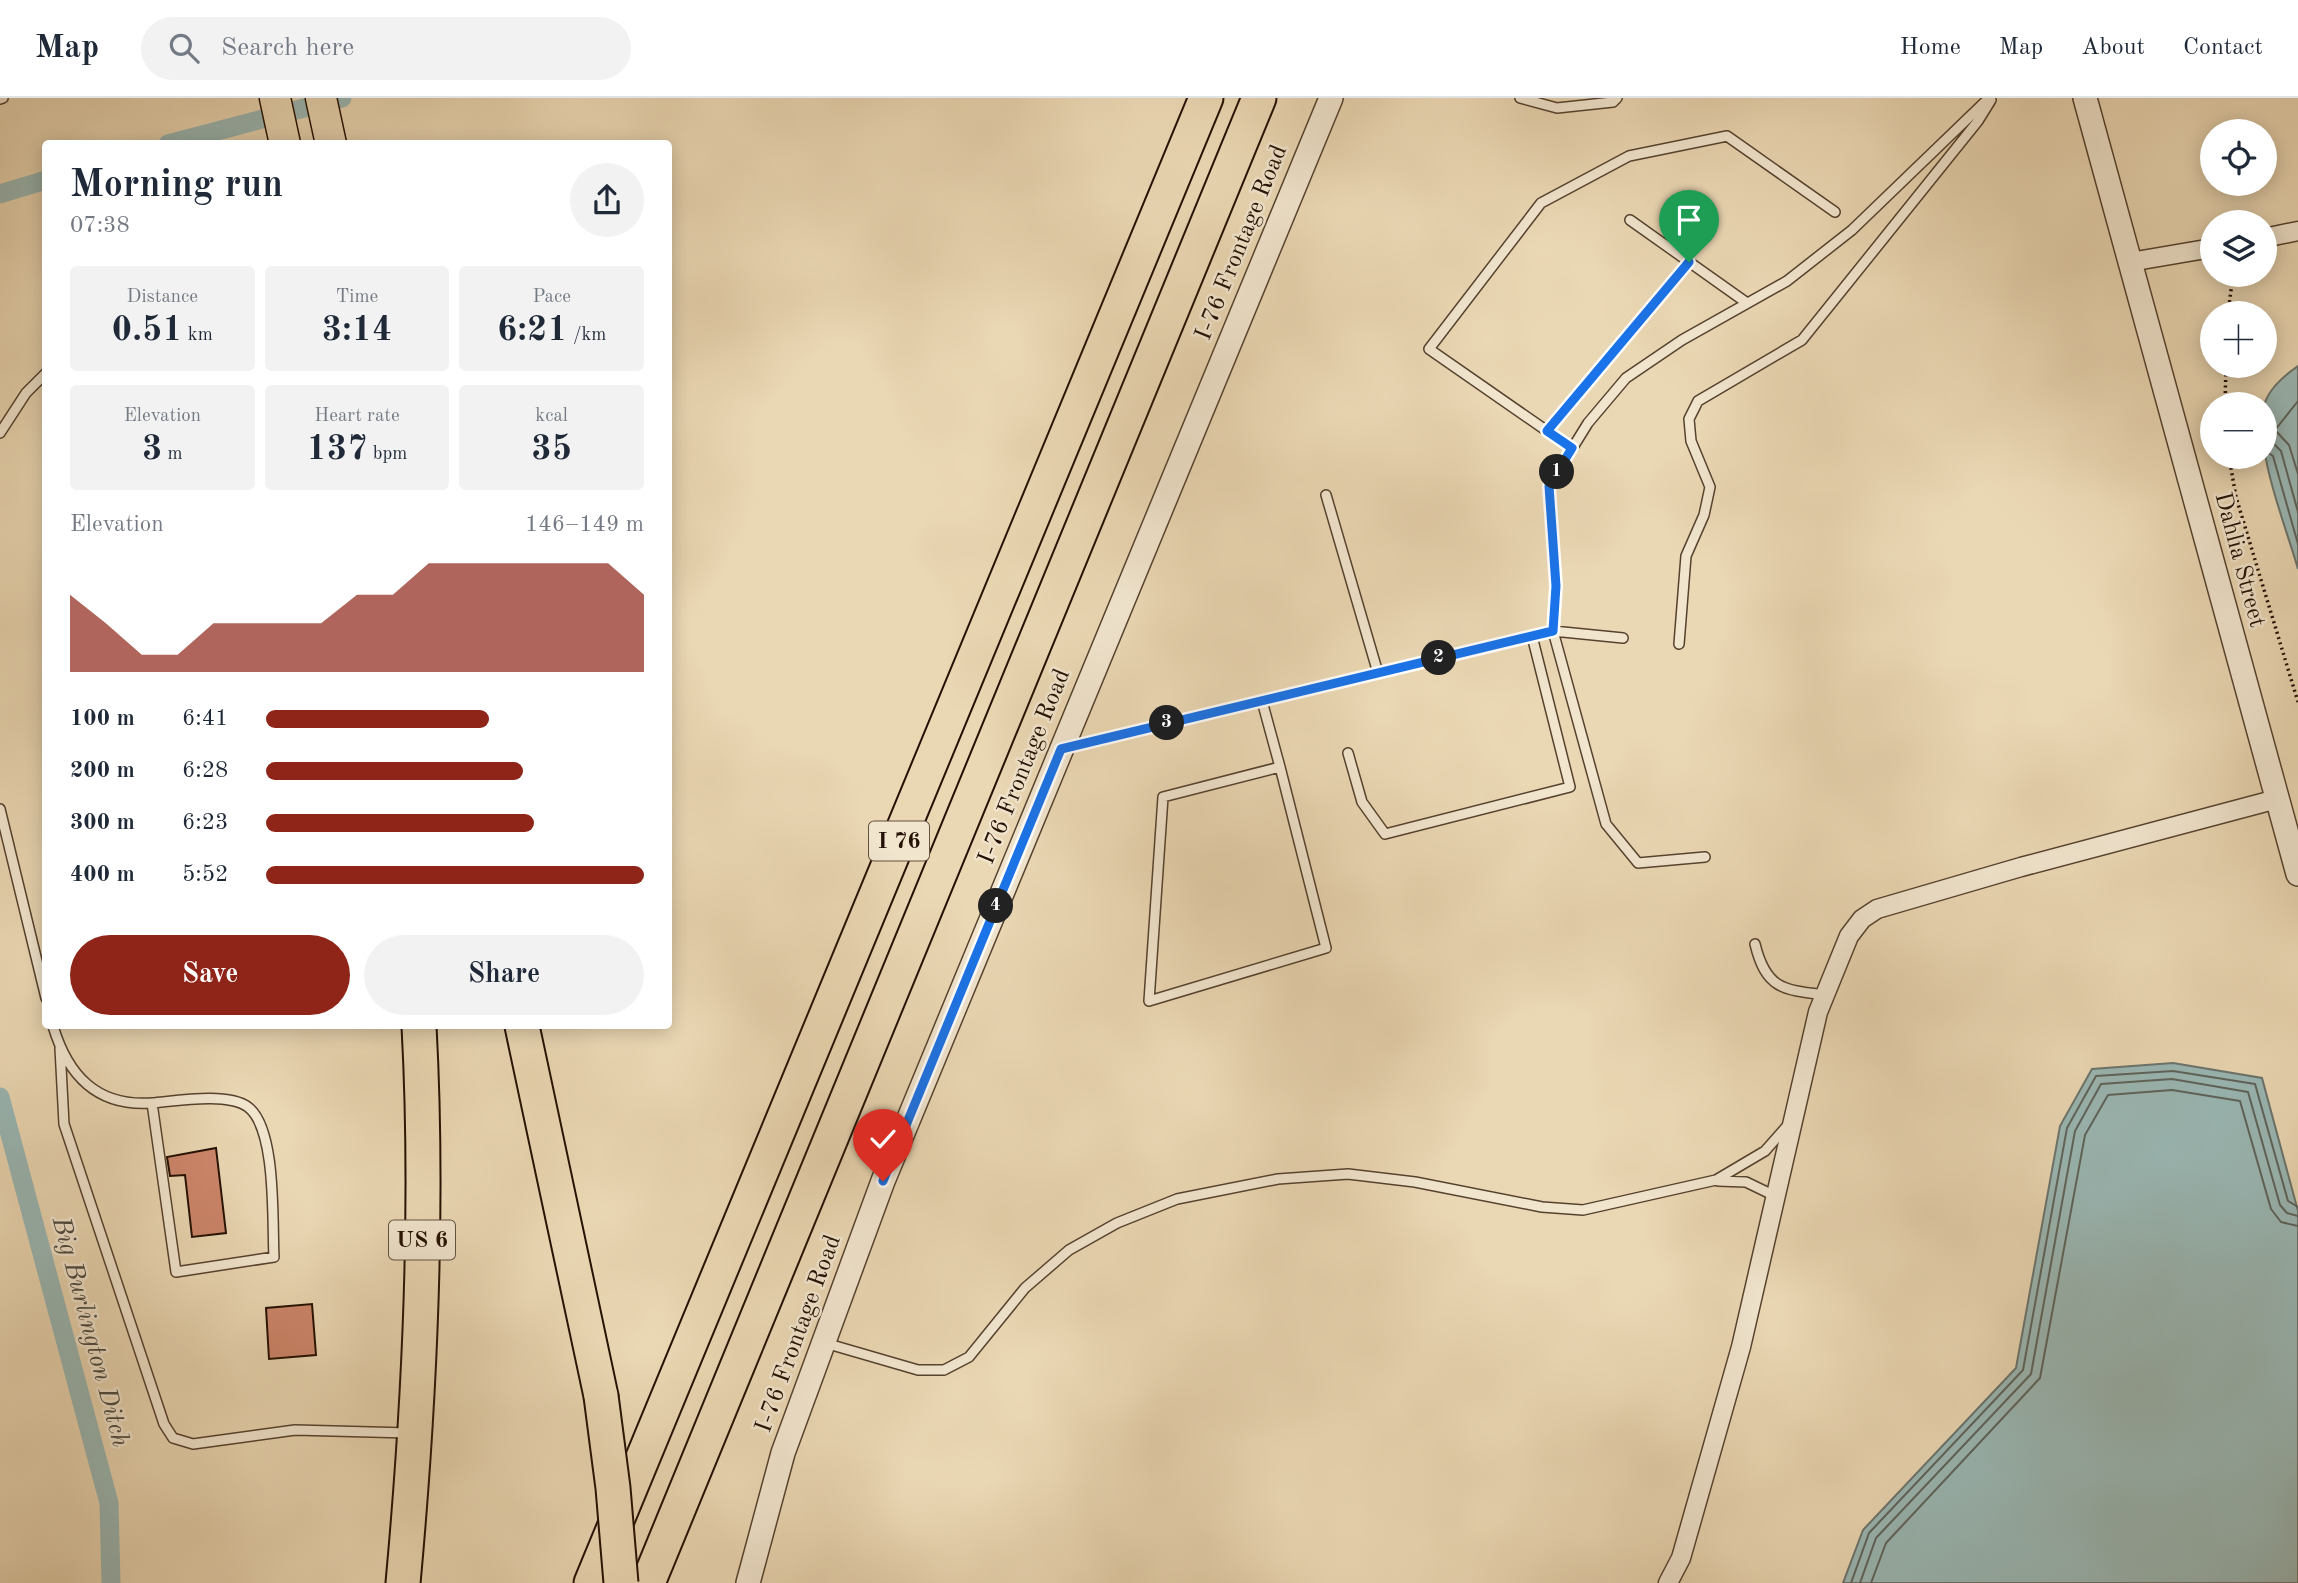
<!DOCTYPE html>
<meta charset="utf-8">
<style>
body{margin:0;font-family:"Old Standard TT",serif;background:#f2f2f3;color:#1f2937;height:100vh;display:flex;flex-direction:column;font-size:26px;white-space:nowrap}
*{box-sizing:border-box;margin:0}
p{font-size:23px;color:#747a83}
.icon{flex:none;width:38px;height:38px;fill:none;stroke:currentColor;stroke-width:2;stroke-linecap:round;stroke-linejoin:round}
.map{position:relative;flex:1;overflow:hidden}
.drawer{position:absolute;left:42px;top:42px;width:630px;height:889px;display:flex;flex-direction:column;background:#fff;border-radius:7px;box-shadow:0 4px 18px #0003}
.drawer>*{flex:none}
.buttons{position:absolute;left:2200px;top:21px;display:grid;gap:14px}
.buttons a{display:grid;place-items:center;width:77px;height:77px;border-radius:50%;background:#fff;box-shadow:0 4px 18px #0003;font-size:35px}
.pin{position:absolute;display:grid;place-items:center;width:60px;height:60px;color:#fff;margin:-72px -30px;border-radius:50% 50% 50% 0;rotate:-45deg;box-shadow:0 0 7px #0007}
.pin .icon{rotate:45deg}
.km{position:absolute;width:35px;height:35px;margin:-18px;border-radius:50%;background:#222;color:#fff;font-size:19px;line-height:35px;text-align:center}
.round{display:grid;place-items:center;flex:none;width:74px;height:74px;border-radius:37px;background:#f2f2f3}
.overview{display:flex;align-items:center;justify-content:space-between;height:119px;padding:0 28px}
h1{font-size:38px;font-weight:600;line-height:52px}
.figures{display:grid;grid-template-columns:repeat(3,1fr);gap:10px;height:119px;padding:7px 28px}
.figures div{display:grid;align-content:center;border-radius:7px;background:#f2f2f3;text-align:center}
.figures b{font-size:35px;font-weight:600}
.figures small{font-size:19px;font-weight:400}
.figures p{font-size:19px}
.chart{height:196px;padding:14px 28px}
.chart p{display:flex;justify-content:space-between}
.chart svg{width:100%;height:126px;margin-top:7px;fill:#8f2418;opacity:.7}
.primary-button{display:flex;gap:14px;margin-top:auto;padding:14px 28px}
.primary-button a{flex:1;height:80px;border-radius:42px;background:#8f2418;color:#fff;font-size:28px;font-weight:600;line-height:80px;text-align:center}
.primary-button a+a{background:#f2f2f3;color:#1f2937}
ul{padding:0 28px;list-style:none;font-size:23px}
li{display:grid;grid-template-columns:112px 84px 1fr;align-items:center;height:52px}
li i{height:18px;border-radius:9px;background:#8f2418}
header{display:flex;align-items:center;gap:42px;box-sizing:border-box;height:98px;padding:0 35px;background:#fff;border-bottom:2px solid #e0e1e3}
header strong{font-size:33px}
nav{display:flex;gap:38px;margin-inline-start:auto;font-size:24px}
.search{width:490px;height:63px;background:#f2f2f3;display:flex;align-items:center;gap:18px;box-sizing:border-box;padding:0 24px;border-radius:38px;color:#747a83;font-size:26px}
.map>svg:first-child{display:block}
</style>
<header>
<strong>Map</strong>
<div class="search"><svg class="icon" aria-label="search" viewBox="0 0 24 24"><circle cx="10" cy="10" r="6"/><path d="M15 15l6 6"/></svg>Search here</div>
<nav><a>Home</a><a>Map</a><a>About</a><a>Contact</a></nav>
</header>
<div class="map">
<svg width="2298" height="1485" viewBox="0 0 2298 1485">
<rect width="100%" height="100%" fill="#ead7b3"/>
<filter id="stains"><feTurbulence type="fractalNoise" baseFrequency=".00286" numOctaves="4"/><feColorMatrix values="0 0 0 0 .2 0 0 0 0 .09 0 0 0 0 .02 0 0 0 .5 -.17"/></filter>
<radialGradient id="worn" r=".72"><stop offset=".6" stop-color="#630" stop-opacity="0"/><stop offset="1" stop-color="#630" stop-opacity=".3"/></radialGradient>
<path fill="#9ab8b5" stroke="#6b756e" stroke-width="2" d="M2298 268V471C2285 425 2255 355 2264 308 2268 291 2285 277 2298 268Z
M2173 965 2262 980 2298 1113V1485H1843L1863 1432 2016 1270 2060 1028 2092 971Z"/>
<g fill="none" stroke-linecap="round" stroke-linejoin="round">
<path stroke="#5f645c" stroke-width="2" d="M2298 303 2275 332 2289 347 2298 376
M2264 343 2274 346 2281 353 2298 414
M2264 352 2273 358 2298 446
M1851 1485 1869 1435 2023 1272 2067 1030 2096 978 2173 973 2255 986 2288 1103 2298 1109
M1860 1485 1876 1440 2031 1276 2075 1033 2101 986 2172 981 2248 994 2280 1107 2287 1115 2298 1118
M1871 1485 1886 1445 2040 1280 2085 1037 2108 997 2172 992 2240 1003 2271 1111 2281 1124 2298 1128"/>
<path stroke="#9ab8b5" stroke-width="19" d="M168 46 342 0
M0 96 46 82
M0 999 109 1405 111 1485"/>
</g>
<path fill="#cd866b" stroke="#241103" stroke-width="2" d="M216 1050 226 1135 192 1139 185 1077 170 1078 167 1059Z
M312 1206 316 1257 269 1261 266 1210Z"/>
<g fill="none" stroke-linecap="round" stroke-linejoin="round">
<g stroke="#56422f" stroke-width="12">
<path id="service" d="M1520 0 1557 10 1613 4 1617 0
M0 1 3 0
M1630 122 1747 205
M1689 164 1547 333 1429 251 1541 105 1629 58 1727 38 1835 114
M1547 333 1572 350
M0 335 26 295 46 275
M1326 397 1378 575
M1623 540 1553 533 1606 726 1638 765 1705 759
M1679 546 1686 458 1704 417 1710 389 1691 343 1689 321 1698 303 1802 242 1978 23 1991 2
M1262 603 1280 669 1163 699 1149 903 1326 850 1280 669
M1065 650 1553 533 1556 488 1549 388 1588 325 1626 280 1682 242 1787 183 1852 132 1989 0
M1348 655 1362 704 1385 736 1570 689 1532 538
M0 711 46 900
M1755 846C1766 891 1783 892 1825 897
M53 928C68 978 97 1009 152 1005 176 1003 228 994 248 1009 277 1031 272 1125 274 1159L176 1174 152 1005
M60 950 64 1026 164 1326 173 1340 193 1346 295 1332 409 1335
M1718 1083 1746 1084 1775 1098
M825 1245 918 1272H944L969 1259 1025 1190 1069 1152 1117 1125 1177 1101 1278 1081 1348 1076 1415 1084 1542 1109 1583 1112 1716 1082 1765 1053 1788 1027"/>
</g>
<g stroke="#56422f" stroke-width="21">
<path id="minor" d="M2264 140 2298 133
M2130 164 2212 150
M1668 1485 1681 1460 1741 1249 1818 914 1849 838 1862 821 1877 811 2021 769 2277 701"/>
</g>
<g stroke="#56422f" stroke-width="26">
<path id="tertiary" d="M2085 0 2298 776
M748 1485 783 1355 883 1083 1331 0"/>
</g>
<g stroke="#241103" stroke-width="33">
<path id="trunk" d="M275 0 285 46
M321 0 331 46"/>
</g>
<g stroke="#241103" stroke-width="37">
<path id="motorway" d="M522 928 601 1298
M403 1485C420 1300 429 1113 419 928
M591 1485 1206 0
M648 1485 1259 0"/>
</g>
<path stroke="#241103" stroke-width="3.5" stroke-dasharray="2 3.5" stroke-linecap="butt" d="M2228 215 2233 177
M2225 306 2226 268
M2229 359 2236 399 2298 604"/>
<use href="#service" stroke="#f1e5ce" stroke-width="9"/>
<use href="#minor" stroke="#f1e5ce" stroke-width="18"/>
<use href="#tertiary" stroke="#f1e5ce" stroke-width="23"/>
<use href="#trunk" stroke="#ead7b3" stroke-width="30"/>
<use href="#motorway" stroke="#ead7b3" stroke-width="33"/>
<g stroke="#241103" stroke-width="37" stroke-linecap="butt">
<path id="motorway-bridge" d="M601 1298 613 1390 621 1485"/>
</g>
<use href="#motorway-bridge" stroke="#ead7b3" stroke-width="33"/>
</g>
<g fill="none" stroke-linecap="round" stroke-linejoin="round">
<g stroke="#fff" stroke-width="14">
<path id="route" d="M883 1083 1061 651 1553 533 1556 488 1549 388 1572 350 1547 333 1689 164"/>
</g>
<use href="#route" stroke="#1a73e8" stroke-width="9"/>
</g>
<g text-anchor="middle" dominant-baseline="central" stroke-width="5" stroke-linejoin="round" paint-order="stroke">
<g fill="#f1e5ce" stroke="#625140" stroke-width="2">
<rect x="869" y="723.5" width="60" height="39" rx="5"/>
<rect x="389" y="1122.5" width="66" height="39" rx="5"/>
</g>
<g font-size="23" font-weight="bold" fill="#241103">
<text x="899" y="743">I 76</text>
<text x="422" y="1142">US 6</text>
</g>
<g font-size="24" fill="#241103" stroke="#f1e5ce">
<text transform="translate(1242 145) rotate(-68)">I-76 Frontage Road</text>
<text transform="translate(2239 462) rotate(75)">Dahlia Street</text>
<text transform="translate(1025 669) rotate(-68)">I-76 Frontage Road</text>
<text transform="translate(799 1236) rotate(-70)">I-76 Frontage Road</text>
</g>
<g font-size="26" font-style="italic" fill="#4d4b41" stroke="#f1e5ce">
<text transform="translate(90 1234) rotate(75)">Big Burlington Ditch</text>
</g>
</g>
<rect width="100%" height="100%" filter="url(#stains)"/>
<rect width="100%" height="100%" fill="url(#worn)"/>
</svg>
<div class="buttons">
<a><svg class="icon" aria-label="locate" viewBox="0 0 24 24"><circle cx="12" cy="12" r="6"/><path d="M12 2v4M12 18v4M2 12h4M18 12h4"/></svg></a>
<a><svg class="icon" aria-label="layers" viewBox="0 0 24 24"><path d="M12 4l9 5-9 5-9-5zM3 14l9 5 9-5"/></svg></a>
<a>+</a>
<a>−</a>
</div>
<div class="pin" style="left:1689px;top:164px;background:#1e9e55"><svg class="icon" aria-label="arrive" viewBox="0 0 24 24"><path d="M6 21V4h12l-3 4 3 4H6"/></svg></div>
<div class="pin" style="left:883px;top:1083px;background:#d93025"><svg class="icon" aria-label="check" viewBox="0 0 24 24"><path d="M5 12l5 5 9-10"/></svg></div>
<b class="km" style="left:1557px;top:374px">1</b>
<b class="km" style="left:1439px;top:560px">2</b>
<b class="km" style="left:1167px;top:625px">3</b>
<b class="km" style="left:996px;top:808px">4</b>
<section class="drawer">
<div class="overview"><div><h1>Morning run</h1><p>07:38</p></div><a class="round"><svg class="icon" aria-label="share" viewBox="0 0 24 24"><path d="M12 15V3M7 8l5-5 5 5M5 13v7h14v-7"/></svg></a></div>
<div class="figures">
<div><p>Distance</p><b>0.51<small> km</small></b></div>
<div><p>Time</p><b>3:14</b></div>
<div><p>Pace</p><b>6:21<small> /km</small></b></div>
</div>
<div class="figures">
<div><p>Elevation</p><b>3<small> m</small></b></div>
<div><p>Heart rate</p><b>137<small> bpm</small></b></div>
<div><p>kcal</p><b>35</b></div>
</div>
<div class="chart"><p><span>Elevation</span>146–149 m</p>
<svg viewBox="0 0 160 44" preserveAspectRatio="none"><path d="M0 44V17L10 27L20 38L30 38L40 27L50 27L60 27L70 27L80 17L90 17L100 6L110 6L120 6L130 6L140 6L150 6L160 17V44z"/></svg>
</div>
<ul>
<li><b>100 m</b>6:41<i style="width:59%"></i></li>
<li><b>200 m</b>6:28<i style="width:68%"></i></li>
<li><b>300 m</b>6:23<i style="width:71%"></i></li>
<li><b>400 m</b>5:52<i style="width:100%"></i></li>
</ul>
<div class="primary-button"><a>Save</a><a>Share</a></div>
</section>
</div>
